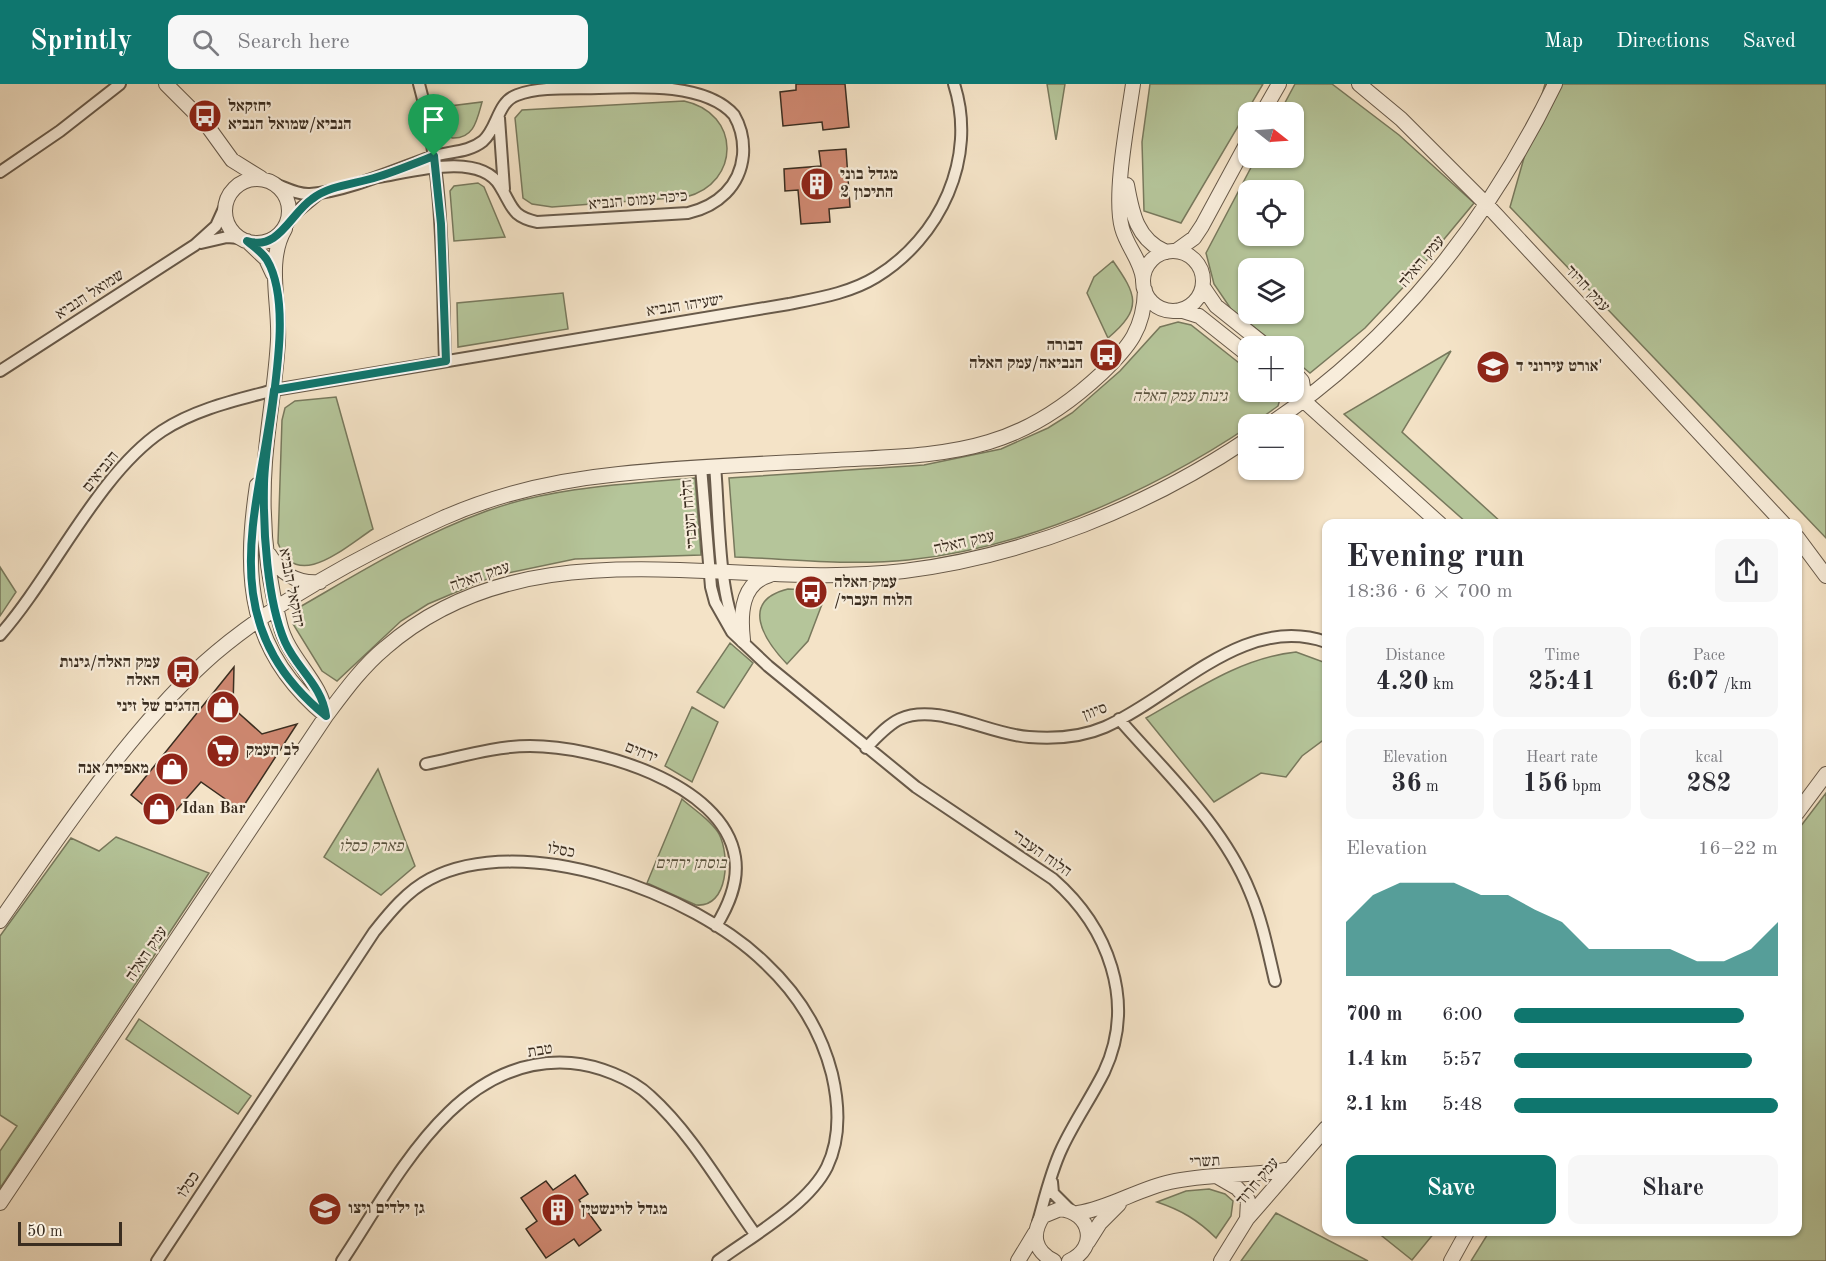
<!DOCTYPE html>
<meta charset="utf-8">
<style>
body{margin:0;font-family:"Old Standard TT","Frank Ruhl Libre",serif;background:#f7f7f7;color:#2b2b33;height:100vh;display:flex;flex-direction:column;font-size:22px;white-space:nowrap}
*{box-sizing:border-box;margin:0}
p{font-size:20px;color:#7c7c81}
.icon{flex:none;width:33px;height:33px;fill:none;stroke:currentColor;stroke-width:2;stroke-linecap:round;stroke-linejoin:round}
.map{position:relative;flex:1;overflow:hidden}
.sheet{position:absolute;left:1322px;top:435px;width:480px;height:717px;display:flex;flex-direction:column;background:#fff;border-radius:12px;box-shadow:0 2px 4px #0004}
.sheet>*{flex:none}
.needle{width:39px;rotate:107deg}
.controls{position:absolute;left:1238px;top:18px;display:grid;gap:12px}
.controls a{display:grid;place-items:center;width:66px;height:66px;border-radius:12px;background:#fff;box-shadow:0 2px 4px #0004;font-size:30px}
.scale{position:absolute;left:18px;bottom:15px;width:104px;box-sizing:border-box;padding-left:6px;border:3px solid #3a2d20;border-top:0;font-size:16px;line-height:21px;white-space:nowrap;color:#3a2d20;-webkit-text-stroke:4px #f8eddb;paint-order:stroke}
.pin{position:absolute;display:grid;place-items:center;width:51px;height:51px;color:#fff;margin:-62px -26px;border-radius:50% 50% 50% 0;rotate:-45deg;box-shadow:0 0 6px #0007}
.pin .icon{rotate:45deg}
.round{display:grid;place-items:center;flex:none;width:63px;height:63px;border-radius:12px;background:#f7f7f7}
.headline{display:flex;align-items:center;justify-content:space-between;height:102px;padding:0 24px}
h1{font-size:33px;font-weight:700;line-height:45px}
.metrics{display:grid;grid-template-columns:repeat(3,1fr);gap:9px;height:102px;padding:6px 24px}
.metrics div{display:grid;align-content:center;border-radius:12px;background:#f7f7f7;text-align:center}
.metrics b{font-size:26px;font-weight:700}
.metrics small{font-size:16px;font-weight:400}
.metrics p{font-size:16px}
.chart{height:168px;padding:12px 24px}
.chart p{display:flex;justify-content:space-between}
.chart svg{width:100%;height:108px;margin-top:6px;fill:#0f766e;opacity:.7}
.cta{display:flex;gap:12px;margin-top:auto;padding:12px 24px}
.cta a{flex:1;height:69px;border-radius:12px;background:#0f766e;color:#fff;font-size:24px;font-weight:700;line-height:69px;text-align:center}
.cta a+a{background:#f7f7f7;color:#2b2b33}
ul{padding:0 24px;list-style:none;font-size:20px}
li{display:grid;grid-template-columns:96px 72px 1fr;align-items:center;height:45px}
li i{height:15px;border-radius:8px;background:#0f766e}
header{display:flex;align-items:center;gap:36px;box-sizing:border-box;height:84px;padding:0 30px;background:#0f766e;color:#fff}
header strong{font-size:28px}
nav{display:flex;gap:33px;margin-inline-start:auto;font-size:21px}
.search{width:420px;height:54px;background:#f7f7f7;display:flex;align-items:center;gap:15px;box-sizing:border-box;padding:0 21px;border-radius:12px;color:#7c7c81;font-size:22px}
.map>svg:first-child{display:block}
</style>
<header>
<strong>Sprintly</strong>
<div class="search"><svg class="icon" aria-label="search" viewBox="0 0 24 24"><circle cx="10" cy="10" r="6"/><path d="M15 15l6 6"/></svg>Search here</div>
<nav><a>Map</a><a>Directions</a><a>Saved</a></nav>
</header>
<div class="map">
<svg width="1826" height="1177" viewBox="0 0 1826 1177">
<rect width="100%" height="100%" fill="#f4e3c7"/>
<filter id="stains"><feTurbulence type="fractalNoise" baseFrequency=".00333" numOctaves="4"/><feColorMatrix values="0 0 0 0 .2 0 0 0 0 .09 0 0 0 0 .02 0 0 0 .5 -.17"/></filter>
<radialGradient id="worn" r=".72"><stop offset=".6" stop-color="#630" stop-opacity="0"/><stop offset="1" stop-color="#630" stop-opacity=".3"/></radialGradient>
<path fill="#b5c59a" stroke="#78795d" stroke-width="1.5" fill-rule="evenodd" d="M1047 0H1065L1056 56Z
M1150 0H1263L1181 139 1144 127 1142 58Z
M1295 0H1332L1399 51 1474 119 1411 195 1365 244 1310 289 1293 275V262H1278L1231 225 1214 200 1206 169 1256 74H1293V28H1280ZM1248 106H1293V152H1248ZM1248 184H1293V230H1248Z
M1545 0H1826V454L1510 123Z
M684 17C741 29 741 99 686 113L552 123 532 120 523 114 515 34 522 26Z
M482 18C477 36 474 55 452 54L447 47 442 23Z
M478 99 484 103 505 153 454 157 450 107 454 102Z
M1113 177C1136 210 1144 224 1108 254L1087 209 1094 193Z
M563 209 568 245 458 263 457 219Z
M1178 238 1191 241 1248 286V308H1275L1280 315 1278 322C1176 396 1038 463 908 476 851 482 792 475 735 473L729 394 924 381 1001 365 1048 344 1072 329 1120 287 1160 243Z
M1451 267 1402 348 1502 439H1467L1344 330Z
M336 313 373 445C345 463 296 509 278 459L282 336 285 324 295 317Z
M695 394 701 471 575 475 494 492 428 520 401 537 337 597 322 587 293 540 298 524C359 489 418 452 484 428 551 403 625 400 695 394Z
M0 483 16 508 0 532Z
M788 505 827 507 808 557 787 580C764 556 739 517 788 505Z
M730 559 753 579 724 624 697 608Z
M1296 568 1326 579V654L1302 672 1286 693 1261 689 1214 718 1146 634C1194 607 1240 574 1296 568Z
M692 623 718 638 692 698 665 682Z
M378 685 415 782 381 811 324 773Z
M1826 709V1177H1471L1489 1148H1797V747Z
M682 715C694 726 711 736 719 750 730 771 729 824 696 821L647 799Z
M116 753 209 789 0 1104V1067L17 1042 0 1031V852L71 754 99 767Z
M139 935 251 1012 238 1030 126 955Z
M1209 1105 1225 1110 1233 1117 1231 1132 1216 1154C1198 1136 1181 1126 1157 1118L1186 1107Z
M1276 1129 1368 1177H1241Z
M1377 1148H1435L1412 1176Z"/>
<path fill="#cf8871" stroke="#3a2d20" stroke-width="1.5" d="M796 0H845L849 43 823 46 822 38 783 42 780 8 796 6Z
M846 65 850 123 829 125 830 138 801 140 798 106 785 107 784 85 821 82 819 67Z
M234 583 233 624 262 650 297 640 241 726 201 698 165 739 131 711Z
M575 1091 588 1110 579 1116 601 1146 579 1162 574 1155 546 1174 526 1145 537 1137 521 1114 546 1097 553 1106Z"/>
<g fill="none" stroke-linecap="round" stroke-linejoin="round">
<g stroke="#685a4a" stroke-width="14">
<path id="minor" d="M419 0C444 90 442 184 445 277
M499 34 504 105
M0 88 60 47 120 0
M275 100C286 104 298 111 310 110 345 108 397 85 431 73 449 67 468 69 483 57 498 44 497 18 517 11 541 2 574 5 599 4 643 2 707 0 734 31 741 43 744 57 743 71 740 102 718 122 688 129L537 138C511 132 513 123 500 102 480 67 410 88 378 93
M287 140 294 130 318 110
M201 159 227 153 240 154
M0 287 195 161 216 142 226 120
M715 382C719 423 718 514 738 547
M701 383 711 503 715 518 732 548 768 582 916 703 1053 795C1108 843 1137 918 1104 988 1091 1014 1074 1038 1062 1064 1051 1087 1045 1113 1038 1138
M0 551C53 491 98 390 162 347 195 325 237 316 274 306L789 220C819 214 850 209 876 193 940 154 978 74 954 0
M1119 635C1166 689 1223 741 1250 808 1262 836 1268 867 1275 897
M866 664C876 654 887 641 900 635 937 618 990 651 1029 653 1054 655 1082 653 1105 643 1175 612 1244 529 1326 558
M426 680C460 673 495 662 530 662 594 662 723 698 735 773 739 798 729 821 716 842
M1052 1098 1053 1109 1069 1125
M157 1177 374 848C390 828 407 807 430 795 525 746 693 809 765 879 797 909 821 947 832 990 839 1020 841 1054 827 1083 808 1121 752 1152 718 1177
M342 1177C396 1096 456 970 571 979 597 981 631 994 650 1012 692 1050 722 1104 755 1150"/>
</g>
<g stroke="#685a4a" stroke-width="16">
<path id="tertiary" d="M166 0 206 40 232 76 261 94
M1133 0C1128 36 1113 111 1122 144 1127 163 1141 176 1143 195
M1359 0 1401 35 1487 121 1784 440
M1263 28 1279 0
M225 127a32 32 0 1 1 64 0a32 32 0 1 1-64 0Z
M1127 101C1132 129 1137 156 1166 168
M285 145C266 177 280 220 278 256 276 297 268 337 265 378 261 432 266 488 280 540 288 575 322 597 326 632
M247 157 266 175 273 190
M1176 167 1194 154 1202 142 1248 57
M1143 197a30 30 0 1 1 60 0a30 30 0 1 1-60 0Z
M1203 203 1216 222 1266 262
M1180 226 1199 232 1248 271
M1293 287 1302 297 1305 317
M1293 307 1440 440
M1270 340C1395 257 1490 134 1555 0
M257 401C243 495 248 568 326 632
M1797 453 1826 492
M269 470C281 490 297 500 320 498
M743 556C740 530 741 499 770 491
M1797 729 1826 690
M0 837C60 751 128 649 204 579 268 521 365 469 443 434 499 409 559 396 619 390 691 382 764 380 836 376 886 373 940 373 989 358 1030 346 1070 319 1102 289 1129 263 1144 245 1145 206
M1218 1093 1237 1104 1248 1116 1247 1135
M0 1119 326 632C344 608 362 583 385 564 532 436 731 508 904 487 1025 472 1147 423 1248 355
M1078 1129C1110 1124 1138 1105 1170 1098 1209 1089 1251 1093 1290 1085
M1088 1158 1100 1139 1119 1120
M1018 1177 1035 1149
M1054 1177C1034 1167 1031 1150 1043 1132L1060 1125C1091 1128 1099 1164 1069 1177
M1221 1177 1247 1135 1326 1044
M1451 1177 1467 1148"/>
</g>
<use href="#minor" stroke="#f8eddb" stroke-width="10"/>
<use href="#tertiary" stroke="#f8eddb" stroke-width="14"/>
</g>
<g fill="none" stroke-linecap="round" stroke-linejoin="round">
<g stroke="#fff" stroke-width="12">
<path id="route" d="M434 72C415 79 397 87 377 93 356 100 330 101 312 115 290 130 279 167 247 157 254 163 262 168 267 176 297 227 265 341 264 400 263 445 267 517 285 558 297 585 322 601 326 632 210 537 259 429 274 306L446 277 441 140 434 72"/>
</g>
<use href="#route" stroke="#0f766e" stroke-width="8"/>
</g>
<defs>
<g id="bus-disc" transform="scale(1.725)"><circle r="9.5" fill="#8f2418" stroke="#f8eddb"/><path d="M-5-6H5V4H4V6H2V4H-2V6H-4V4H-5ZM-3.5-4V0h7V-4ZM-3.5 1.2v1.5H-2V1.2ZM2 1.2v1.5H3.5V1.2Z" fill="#fff"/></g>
<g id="building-disc" transform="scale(1.725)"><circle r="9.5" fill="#8f2418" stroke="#f8eddb"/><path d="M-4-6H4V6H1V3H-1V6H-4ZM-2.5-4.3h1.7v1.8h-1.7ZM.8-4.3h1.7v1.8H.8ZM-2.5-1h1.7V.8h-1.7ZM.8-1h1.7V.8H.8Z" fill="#fff"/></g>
<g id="school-disc" transform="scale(1.725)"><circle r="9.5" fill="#8f2418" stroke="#f8eddb"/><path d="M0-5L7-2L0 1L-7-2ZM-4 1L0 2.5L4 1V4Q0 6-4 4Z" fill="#fff"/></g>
<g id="shop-disc" transform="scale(1.725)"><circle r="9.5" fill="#8f2418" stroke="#f8eddb"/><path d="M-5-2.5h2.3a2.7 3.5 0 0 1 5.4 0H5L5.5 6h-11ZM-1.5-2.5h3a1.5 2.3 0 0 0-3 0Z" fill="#fff"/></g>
<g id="supermarket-disc" transform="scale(1.725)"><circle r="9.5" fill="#8f2418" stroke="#f8eddb"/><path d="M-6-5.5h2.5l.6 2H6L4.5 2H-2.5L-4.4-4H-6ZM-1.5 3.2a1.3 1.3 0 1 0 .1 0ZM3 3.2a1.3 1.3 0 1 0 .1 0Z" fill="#fff"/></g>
</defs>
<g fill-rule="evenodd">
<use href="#bus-disc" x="205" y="32"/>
<use href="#building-disc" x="817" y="100"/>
<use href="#bus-disc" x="1106" y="271"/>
<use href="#school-disc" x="1493" y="283"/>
<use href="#bus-disc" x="811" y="508"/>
<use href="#bus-disc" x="183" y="588"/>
<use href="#shop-disc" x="223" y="623"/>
<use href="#supermarket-disc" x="223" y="667"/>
<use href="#shop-disc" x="172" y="685"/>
<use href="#shop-disc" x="159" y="725"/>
<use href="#school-disc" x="325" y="1125"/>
<use href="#building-disc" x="558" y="1126"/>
</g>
<g text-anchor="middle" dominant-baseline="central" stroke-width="4.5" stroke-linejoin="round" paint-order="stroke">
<g font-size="16" font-weight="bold" fill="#3a2d20" stroke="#f8eddb" text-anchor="start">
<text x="228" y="23">יחזקאל<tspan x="228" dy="18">הנביא/שמואל הנביא</tspan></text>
<text x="840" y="91">מגדל בוני<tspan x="840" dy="18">התיכון 2</tspan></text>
<text x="1083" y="262" text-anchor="end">דבורה<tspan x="1083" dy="18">הנביאה/עמק האלה</tspan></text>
<text x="1516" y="283">אורט עירוני ד'</text>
<text x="834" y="499">עמק האלה<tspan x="834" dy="18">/הלוח העברי</tspan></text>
<text x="160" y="579" text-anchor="end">עמק האלה/גינות<tspan x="160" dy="18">האלה</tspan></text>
<text x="200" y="623" text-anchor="end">הדגים של זיני</text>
<text x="246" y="667">לב העמק</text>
<text x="149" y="685" text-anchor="end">מאפיית אנה</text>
<text x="182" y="725">Idan Bar</text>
<text x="348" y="1125">גן ילדים ויצו</text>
<text x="581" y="1126">מגדל לוינשטין</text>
</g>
<g font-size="16" fill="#3a2d20" stroke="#f8eddb">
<text transform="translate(638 117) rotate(-5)">כיכר עמוס הנביא</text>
<text transform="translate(1422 178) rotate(-50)">עמק האלה</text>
<text transform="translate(1587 205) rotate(47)">עמק חרוד</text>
<text transform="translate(90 211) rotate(-33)">שמואל הנביא</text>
<text transform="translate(685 222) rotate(-9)">ישעיהו הנביא</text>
<text transform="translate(101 388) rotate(-51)">הנביאים</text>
<text transform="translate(690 430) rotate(-95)">הלוח העברי</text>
<text transform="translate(964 459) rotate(-13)">עמק האלה</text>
<text transform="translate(480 493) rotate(-19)">עמק האלה</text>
<text transform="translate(291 504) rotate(79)">יחזקאל הנביא</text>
<text transform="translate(1095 628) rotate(-20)">סיוון</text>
<text transform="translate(641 669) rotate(22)">ירחים</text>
<text transform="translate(561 767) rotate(10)">כסלו</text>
<text transform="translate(1041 770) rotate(35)">הלוח העברי</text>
<text transform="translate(147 870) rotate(-56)">עמק האלה</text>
<text transform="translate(540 967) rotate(-9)">טבת</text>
<text transform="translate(1205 1078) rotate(-3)">תשרי</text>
<text transform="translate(1258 1098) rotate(-50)">עמק חרוד</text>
<text transform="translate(189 1101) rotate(-57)">כסלו</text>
</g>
<g font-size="16" font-style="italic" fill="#59533e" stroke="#f8eddb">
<text x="1180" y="313">גינות עמק האלה</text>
<text x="371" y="763">פארק כסלו</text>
<text x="691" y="780">בוסתן ירחים</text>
</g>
</g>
<rect width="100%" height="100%" filter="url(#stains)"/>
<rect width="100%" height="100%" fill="url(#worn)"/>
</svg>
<div class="controls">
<a><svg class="needle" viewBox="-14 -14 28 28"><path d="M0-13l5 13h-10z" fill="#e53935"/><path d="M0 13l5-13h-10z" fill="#7c7c81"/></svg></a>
<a><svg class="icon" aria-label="locate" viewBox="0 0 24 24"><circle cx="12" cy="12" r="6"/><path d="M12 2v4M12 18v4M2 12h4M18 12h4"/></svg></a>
<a><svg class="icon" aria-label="layers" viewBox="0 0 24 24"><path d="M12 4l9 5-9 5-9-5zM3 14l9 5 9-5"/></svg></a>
<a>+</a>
<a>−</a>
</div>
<div class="scale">50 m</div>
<div class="pin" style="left:434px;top:72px;background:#1e9e55"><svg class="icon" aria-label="arrive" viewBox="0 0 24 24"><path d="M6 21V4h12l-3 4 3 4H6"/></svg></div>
<section class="sheet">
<div class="headline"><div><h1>Evening run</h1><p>18:36 · 6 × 700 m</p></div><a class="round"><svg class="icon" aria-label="share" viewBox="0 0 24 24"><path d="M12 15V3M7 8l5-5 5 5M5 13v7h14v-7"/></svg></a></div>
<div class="metrics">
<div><p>Distance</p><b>4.20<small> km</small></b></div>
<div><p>Time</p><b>25:41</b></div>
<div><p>Pace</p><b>6:07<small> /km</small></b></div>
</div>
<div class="metrics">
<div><p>Elevation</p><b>36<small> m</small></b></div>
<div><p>Heart rate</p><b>156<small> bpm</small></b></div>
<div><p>kcal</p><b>282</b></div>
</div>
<div class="chart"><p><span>Elevation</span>16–22 m</p>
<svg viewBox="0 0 160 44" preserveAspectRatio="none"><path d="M0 44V22L10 11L20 6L30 6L40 6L50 11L60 11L70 17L80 22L90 33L100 33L110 33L120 33L130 38L140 38L150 33L160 22V44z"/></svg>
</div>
<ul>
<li><b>700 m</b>6:00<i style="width:87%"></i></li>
<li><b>1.4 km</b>5:57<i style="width:90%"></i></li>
<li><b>2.1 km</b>5:48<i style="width:100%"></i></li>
</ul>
<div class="cta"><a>Save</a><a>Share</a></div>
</section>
</div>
